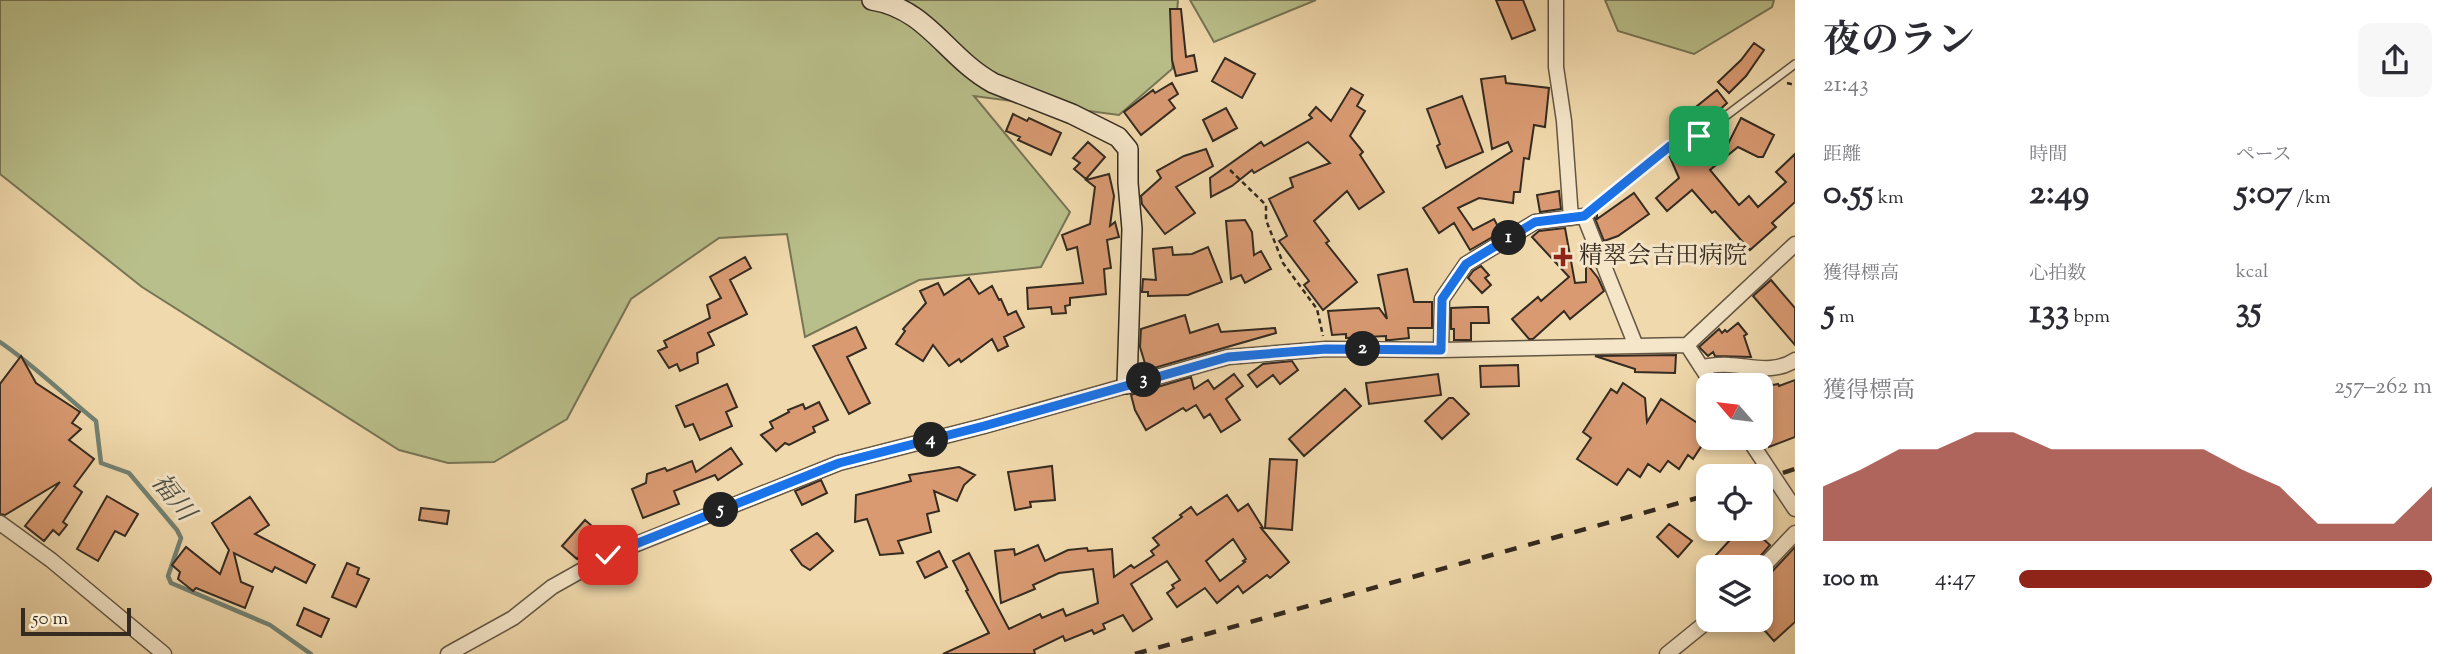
<!DOCTYPE html>
<html lang="ja">
<meta charset="utf-8">
<style>
body{margin:0;font-family:"Sorts Mill Goudy","Noto Serif JP",serif;background:#f7f7f7;color:#2b2b33;height:100vh;display:flex;flex-direction:column;font-size:26px;white-space:nowrap}
*{box-sizing:border-box;margin:0}
p{font-size:23px;color:#7c7c81}
.icon{flex:none;width:38px;height:38px;fill:none;stroke:currentColor;stroke-width:2;stroke-linecap:round;stroke-linejoin:round}
.map{position:relative;flex:1;overflow:hidden}
.panel{display:flex;flex-direction:column;background:#fff;width:665px}
.panel>*{flex:none}
.needle{width:46px;rotate:298deg}
.buttons{position:absolute;left:1696px;top:373px;display:grid;gap:14px}
.buttons a{display:grid;place-items:center;width:77px;height:77px;border-radius:14px;background:#fff;box-shadow:0 4px 10px #0003;font-size:35px}
.scale{position:absolute;left:21px;bottom:18px;width:110px;box-sizing:border-box;padding-left:7px;border:4px solid #352b21;border-top:0;font-size:19px;line-height:24px;white-space:nowrap;color:#352b21;-webkit-text-stroke:5px #f5e6c9;paint-order:stroke}
.pin{position:absolute;display:grid;place-items:center;width:60px;height:60px;color:#fff;margin:-30px;border-radius:14px;box-shadow:0 4px 10px #0006}
.km{position:absolute;width:35px;height:35px;margin:-18px;border-radius:50%;background:#222;color:#fff;font-size:19px;line-height:35px;text-align:center}
.round{display:grid;place-items:center;flex:none;width:74px;height:74px;border-radius:14px;background:#f7f7f7}
.overview{display:flex;align-items:center;justify-content:space-between;height:119px;padding:0 28px}
h1{font-size:38px;font-weight:700;line-height:52px}
.metrics{display:grid;grid-template-columns:repeat(3,1fr);gap:10px;height:119px;padding:7px 28px}
.metrics div{display:grid;align-content:center}
.metrics b{font-size:35px;font-weight:700}
.metrics small{font-size:19px;font-weight:400}
.metrics p{font-size:19px}
.chart{height:196px;padding:14px 28px}
.chart p{display:flex;justify-content:space-between}
.chart svg{width:100%;height:126px;margin-top:7px;fill:#8f2418;opacity:.7}
ul{padding:0 28px;list-style:none;font-size:23px}
li{display:grid;grid-template-columns:112px 84px 1fr;align-items:center;height:52px}
li i{height:18px;border-radius:9px;background:#8f2418}
main{display:flex;flex:1;min-height:0}
.map>svg:first-child{display:block}
</style>
<main>
<div class="map">
<svg width="1795" height="654" viewBox="0 0 1795 654">
<rect width="100%" height="100%" fill="#f0d9ac"/>
<filter id="stains"><feTurbulence type="fractalNoise" baseFrequency=".00286" numOctaves="4"/><feColorMatrix values="0 0 0 0 .2 0 0 0 0 .09 0 0 0 0 .02 0 0 0 .5 -.17"/></filter>
<radialGradient id="worn" r=".72"><stop offset=".6" stop-color="#630" stop-opacity="0"/><stop offset="1" stop-color="#630" stop-opacity=".3"/></radialGradient>
<path fill="#b9bf8a" stroke="#777556" stroke-width="2" d="M0 0H1178L1172 69 1119 115 974 96 1070 212 1041 267 919 280 805 337 787 234 719 238 631 299 567 419 494 462 448 463 399 450 142 287 0 174Z
M1190 0H1316L1214 42Z
M1605 0H1774L1772 7 1694 54 1618 31Z"/>
<g fill="none" stroke-linecap="round" stroke-linejoin="round">
<path stroke="#728172" stroke-width="4.5" d="M0 342C34 365 64 395 96 421L101 463 129 473 177 530 181 538 168 576 171 583 270 625 311 654"/>
</g>
<path fill="#d99a72" stroke="#352b21" stroke-width="2" fill-rule="evenodd" d="M1496 0H1523L1535 30 1512 39Z
M1170 9H1181L1186 57 1194 55 1197 71 1176 76 1172 60Z
M1754 43 1764 50 1746 76 1729 93 1718 82 1741 60Z
M1225 58 1255 74 1242 98 1212 81Z
M1505 76 1506 83 1549 88 1545 127 1534 125 1529 159 1524 158 1520 192H1514L1513 203 1479 198 1458 208 1473 230 1494 219 1501 232 1470 250 1454 223 1439 233 1423 208 1512 151 1508 142 1492 149 1481 79Z
M1172 83 1178 94 1169 100 1175 108 1141 135 1124 112 1153 90 1155 93Z
M1351 88 1363 95 1357 106 1365 111 1350 136 1363 152 1360 155 1384 192 1359 209 1347 191 1314 221 1329 241 1326 243 1357 282 1323 310 1304 285 1309 281 1279 241 1287 236 1269 199 1293 187 1290 178 1330 163 1308 142 1254 173 1252 170 1232 186 1211 197 1210 178 1261 142 1264 146 1312 118 1309 115 1316 107 1331 121Z
M1717 90 1727 103 1698 129 1686 115Z
M1462 96 1483 152 1446 168 1437 146 1440 144 1427 109Z
M1226 108 1237 128 1213 141 1203 120Z
M1013 114 1027 121 1029 118 1061 133 1051 155 1018 140 1020 137 1006 131Z
M1741 118 1774 135 1763 157H1758L1738 147 1710 170 1739 205 1749 196 1758 207 1786 182 1776 172 1795 154V202L1772 223 1776 227 1750 250 1715 211 1712 213 1692 190 1667 211 1656 198 1679 178 1669 155 1701 142 1717 130 1728 144Z
M1088 142 1105 157 1086 179 1074 169 1080 163 1073 158Z
M1206 149 1213 166 1176 187 1195 213 1165 234 1142 204 1141 196 1161 178 1157 171 1184 156Z
M1109 174 1114 196 1110 226 1115 222 1119 237 1107 240 1111 268 1104 269 1106 294 1070 298V305L1065 306 1066 313 1052 314 1051 307 1028 309 1027 288 1083 283 1077 247 1067 250 1062 235 1090 224 1095 187 1086 180Z
M1559 191 1561 209 1540 212 1537 195Z
M1634 193 1649 214 1618 236 1604 241 1594 216 1597 214V219Z
M1245 220 1252 232 1254 255 1261 251 1271 269 1245 283 1241 275 1231 279 1226 221Z
M1565 228 1575 283 1586 282V263L1598 278 1604 291 1570 319 1564 311 1533 339H1529L1512 319 1538 297 1541 301 1569 277 1532 237 1539 231Z
M1172 247 1173 255 1192 254 1208 247 1222 282 1188 295 1148 296V292H1142L1143 279 1156 280 1153 249Z
M745 257 751 268 730 280 747 314 708 333 714 345 697 353 698 363 680 371 677 364 669 368 658 351 667 347 664 341 710 318 707 305 721 298 710 277Z
M1481 266 1489 275 1485 278 1491 285 1482 293 1468 278 1473 271Z
M1407 269 1414 302H1432V328H1408L1409 338 1391 340H1386V336L1346 338V334L1332 335 1328 311 1379 308 1387 319 1378 275Z
M969 278 979 294 992 286 999 300 1001 299 1008 315 1016 311 1024 327 1004 337 1008 346 998 351 992 339 961 362 959 359 949 366 933 345 923 361 896 344 905 331 903 329 926 303 920 291 938 283 944 295Z
M1771 280 1795 308V345L1753 296Z
M1474 307H1488L1489 323H1471V340H1454V329H1451V308Z
M1185 315 1190 333 1218 324 1221 332 1275 328 1276 333 1147 370 1140 347 1141 329Z
M1738 323 1747 334 1744 336 1751 357 1715 356 1713 352 1708 356 1699 347 1719 329 1722 333 1725 330 1727 332Z
M856 327 866 348 847 357 870 403 849 414 813 346Z
M1676 355 1675 373 1635 372V369L1595 356Z
M21 356 36 383 80 412 72 423 81 429 69 440 94 459 74 486 82 492 63 522 67 525 59 535 53 530 44 541 25 526 60 482 5 515 0 514V384Z
M1292 361 1298 370 1280 384 1273 375 1257 387 1248 375 1263 364Z
M1518 365 1519 386 1481 387 1480 366Z
M1234 374 1243 386 1226 399 1240 420 1221 432 1210 414 1204 418 1196 405 1186 411 1183 408 1146 430 1135 410 1131 395 1134 394 1191 377 1194 389 1208 380 1214 389Z
M1438 374 1441 395 1369 404 1366 383Z
M1760 378H1766L1773 385 1778 384 1779 386 1795 380V437L1769 447 1765 436 1760 438Z
M1623 383 1645 398 1647 422 1661 399 1708 430V436L1693 459 1688 455 1679 469 1668 461 1660 472 1648 464 1640 477 1628 469 1617 485 1577 459 1591 438 1583 432 1611 389 1617 393Z
M727 384 737 407 726 412 732 426 700 440 693 424 685 427 676 406Z
M1345 389 1361 406 1304 456 1289 439Z
M1449 398H1453L1469 414 1442 439 1425 421Z
M819 402 828 420 813 427 815 432 789 445 785 443 776 451 761 435 773 428 770 422 789 412 788 410 803 404 805 409Z
M731 448 742 464 718 480 715 475 674 491 679 504 643 518 632 489 646 483 647 474 665 468 667 471 692 461 696 472Z
M1270 459 1297 460 1292 530 1265 528Z
M1052 466 1055 500 1030 502 1031 507 1015 510 1008 472Z
M959 467 975 475 964 485 957 501 934 491 939 511 927 514 931 532 898 541 903 553 880 555 867 519 855 522 856 495 911 481 909 475Z
M821 480 827 493 802 505 795 491Z
M1227 495 1238 511 1248 504 1263 528H1261L1289 562 1270 578 1267 575 1243 593 1238 586 1217 603 1205 588 1177 607 1167 593 1174 588 1172 585 1180 580 1167 561 1131 584 1152 619 1133 631 1123 615 1103 624 1105 629 1094 634 1092 630 1065 641 1063 636 1034 650 1035 654H943L989 633 966 591 968 590 953 561 969 553 1009 629 1040 614 1042 618 1063 609 1066 616 1098 603 1093 569 1059 573 1033 585 1035 589 1001 603 995 551 1014 549 1015 555 1038 545 1045 561 1068 550 1087 548 1088 551 1112 549 1114 577 1131 565 1134 568 1154 555 1151 551 1159 545 1153 538 1182 517 1180 515 1191 507 1197 515ZM1233 539 1246 559 1243 561 1245 562 1220 581 1206 561Z
M107 496 138 514 125 536 115 531 98 561 77 549Z
M250 497 269 525 255 534 315 565 306 583 275 567 272 572 234 553 241 582 253 587 245 608 196 588 193 591 178 579 180 572 172 565 186 547 220 574 229 550 212 523Z
M421 508 449 511 447 524 419 520Z
M585 520 600 533 577 559 562 546Z
M1669 524 1692 541 1678 557 1657 537Z
M1741 528H1751L1770 545 1751 567H1705Z
M817 533 833 551 810 570 802 565 791 550Z
M1795 547V622L1774 641 1757 622 1760 620V579L1767 577Z
M939 551 947 567 925 578 917 562Z
M347 563 359 568 357 574 369 579 356 607 332 597Z
M304 608 329 619 321 637 297 625Z"/>
<g fill="none" stroke-linecap="round" stroke-linejoin="round">
<g stroke="#645644" stroke-width="10">
<path id="lane" d="M1585 216 1670 146 1699 136 1795 64"/>
</g>
<g stroke="#645644" stroke-width="17">
<path id="street" d="M1556 0V67L1564 121 1571 218
M1687 345 1713 385
M1441 350 1442 299 1466 264 1535 222 1584 216 1636 346
M1701 367C1710 366 1720 364 1729 365 1752 366 1774 374 1795 360
M1748 438 1795 509
M0 523 51 560 164 654
M1760 570 1795 533
M448 654 513 618 552 587 609 555 839 463 984 426 1228 357 1326 349 1441 350 1687 345 1795 244
M1667 654 1709 620"/>
</g>
<g stroke="#352b21" stroke-width="22">
<path id="secondary" d="M872 0C928 9 946 57 993 83L1072 114 1118 137 1128 149V183L1132 229 1127 384"/>
</g>
<path stroke="#352b21" stroke-width="2.5" stroke-dasharray="5 3.5" stroke-linecap="butt" d="M1787 83 1795 85
M1230 170 1266 205V220L1283 263 1317 309 1323 336"/>
<use href="#lane" stroke="#f5e6c9" stroke-width="7"/>
<use href="#street" stroke="#f5e6c9" stroke-width="14"/>
<use href="#secondary" stroke="#f5e6c9" stroke-width="19"/>
<path stroke="#352b21" stroke-width="4.5" stroke-dasharray="12 12" stroke-linecap="butt" d="M1760 480 1795 469
M1135 654 1708 495"/>
</g>
<g fill="none" stroke-linecap="round" stroke-linejoin="round">
<g stroke="#fff" stroke-width="14">
<path id="route" d="M608 555 839 463 984 426 1228 357 1326 349 1441 350 1442 299 1466 264 1535 222 1584 216 1670 146 1699 136"/>
</g>
<use href="#route" stroke="#1a73e8" stroke-width="9"/>
</g>
<path fill="#8f2418" stroke="#f5e6c9" stroke-width="2.5" d="M1559.5 246.5h7v7h7v7h-7v7h-7v-7h-7v-7h7z"/>
<g text-anchor="middle" dominant-baseline="central" stroke-width="6" stroke-linejoin="round" paint-order="stroke">
<g font-size="24" fill="#352b21" stroke="#f5e6c9" text-anchor="start">
<text x="1579" y="257">精翠会吉田病院</text>
</g>
<g font-size="26" font-style="italic" fill="#4e4f43" stroke="#f5e6c9">
<text transform="translate(172 498) rotate(52)">福川</text>
</g>
</g>
<rect width="100%" height="100%" filter="url(#stains)"/>
<rect width="100%" height="100%" fill="url(#worn)"/>
</svg>
<div class="buttons">
<a><svg class="needle" viewBox="-14 -14 28 28"><path d="M0-13l5 13h-10z" fill="#e53935"/><path d="M0 13l5-13h-10z" fill="#7c7c81"/></svg></a>
<a><svg class="icon" aria-label="locate" viewBox="0 0 24 24"><circle cx="12" cy="12" r="6"/><path d="M12 2v4M12 18v4M2 12h4M18 12h4"/></svg></a>
<a><svg class="icon" aria-label="layers" viewBox="0 0 24 24"><path d="M12 4l9 5-9 5-9-5zM3 14l9 5 9-5"/></svg></a>
</div>
<div class="scale">50 m</div>
<div class="pin" style="left:1699px;top:136px;background:#1e9e55"><svg class="icon" aria-label="arrive" viewBox="0 0 24 24"><path d="M6 21V4h12l-3 4 3 4H6"/></svg></div>
<div class="pin" style="left:608px;top:555px;background:#d93025"><svg class="icon" aria-label="check" viewBox="0 0 24 24"><path d="M5 12l5 5 9-10"/></svg></div>
<b class="km" style="left:1509px;top:238px">1</b>
<b class="km" style="left:1363px;top:349px">2</b>
<b class="km" style="left:1144px;top:380px">3</b>
<b class="km" style="left:931px;top:440px">4</b>
<b class="km" style="left:721px;top:510px">5</b>
</div>
<section class="panel">
<div class="overview"><div><h1>夜のラン</h1><p>21:43</p></div><a class="round"><svg class="icon" aria-label="share" viewBox="0 0 24 24"><path d="M12 15V3M7 8l5-5 5 5M5 13v7h14v-7"/></svg></a></div>
<div class="metrics">
<div><p>距離</p><b>0.55<small> km</small></b></div>
<div><p>時間</p><b>2:49</b></div>
<div><p>ペース</p><b>5:07<small> /km</small></b></div>
</div>
<div class="metrics">
<div><p>獲得標高</p><b>5<small> m</small></b></div>
<div><p>心拍数</p><b>133<small> bpm</small></b></div>
<div><p>kcal</p><b>35</b></div>
</div>
<div class="chart"><p><span>獲得標高</span>257–262 m</p>
<svg viewBox="0 0 160 44" preserveAspectRatio="none"><path d="M0 44V25L10 19L20 12L30 12L40 6L50 6L60 12L70 12L80 12L90 12L100 12L110 19L120 25L130 38L140 38L150 38L160 25V44z"/></svg>
</div>
<ul>
<li><b>100 m</b>4:47<i style="width:100%"></i></li>
</ul>
</section>
</main>
